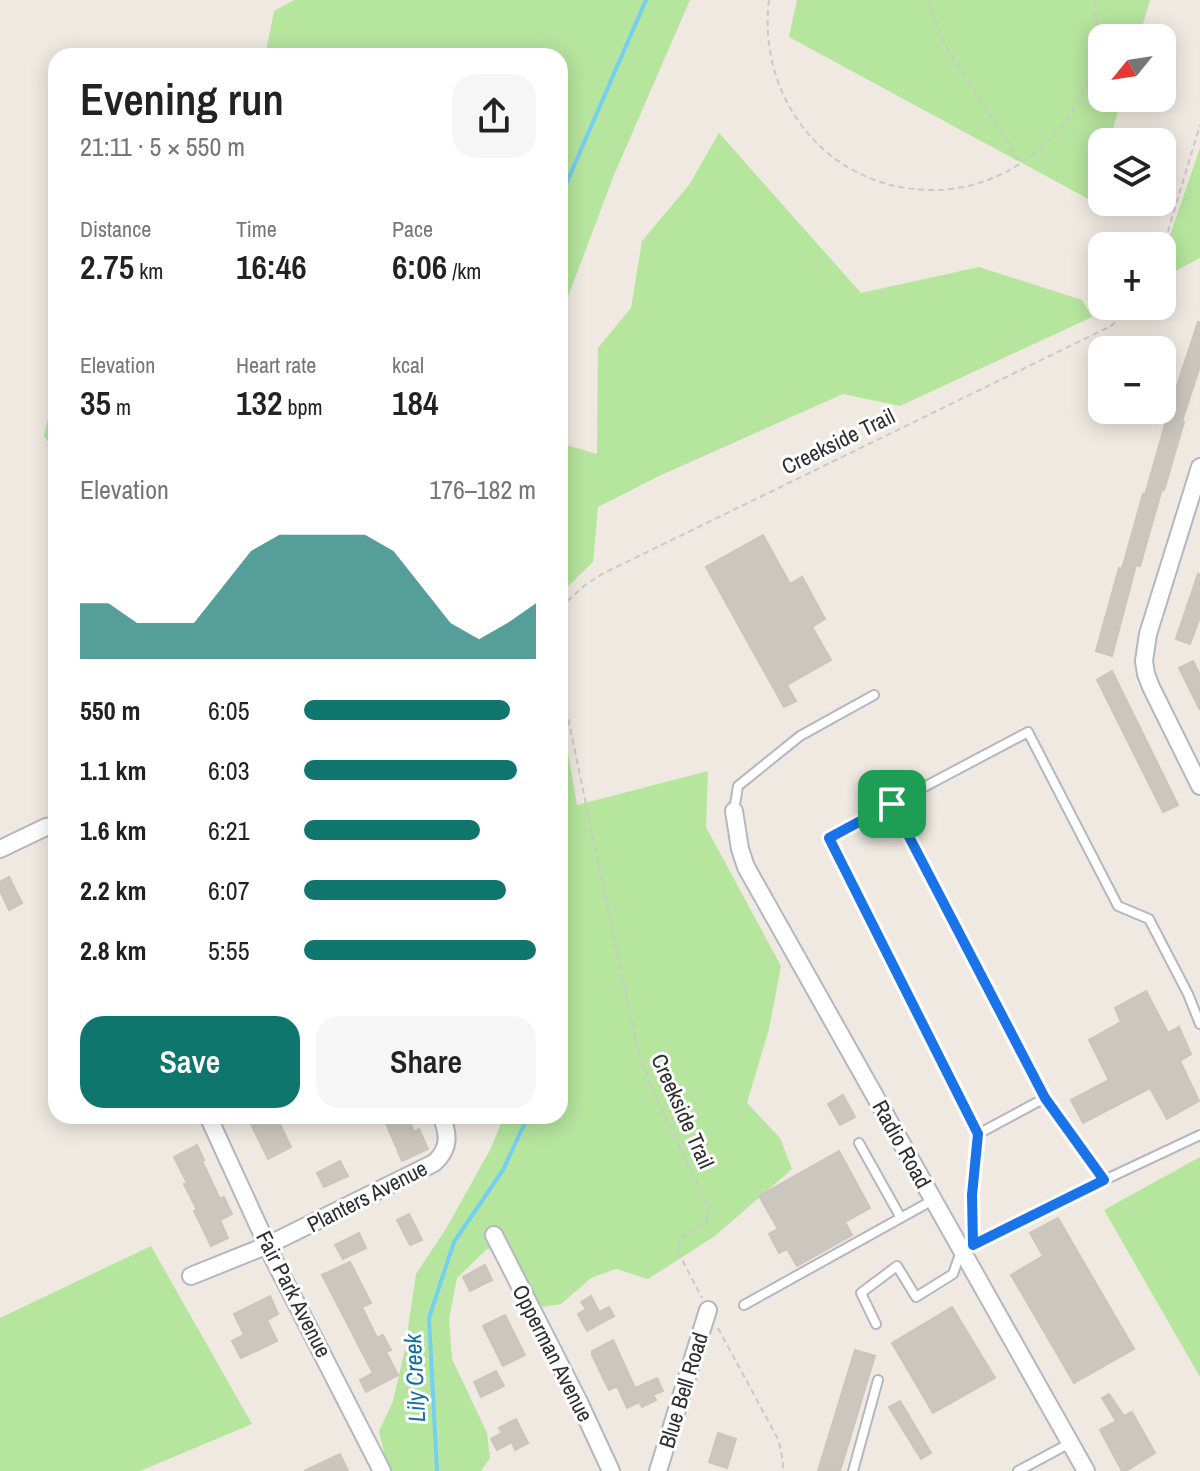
<!DOCTYPE html>
<meta charset="utf-8">
<style>
body{margin:0;font-family:"Archivo Narrow",sans-serif;background:#f6f6f6;color:#222;height:100vh;display:flex;flex-direction:column;font-size:30px;white-space:nowrap}
*{box-sizing:border-box;margin:0}
p{font-size:26px;color:#767676}
.icon{flex:none;width:44px;height:44px;fill:none;stroke:currentColor;stroke-width:2;stroke-linecap:round;stroke-linejoin:round}
.map{position:relative;flex:1;overflow:hidden}
.panel{position:absolute;left:48px;top:48px;width:520px;height:1076px;display:flex;flex-direction:column;background:#fff;border-radius:24px;box-shadow:0 4px 20px #0003}
.panel>*{flex:none}
.needle{width:52px;rotate:240deg}
.buttons{position:absolute;left:1088px;top:24px;display:grid;gap:16px}
.buttons a{display:grid;place-items:center;width:88px;height:88px;border-radius:16px;background:#fff;box-shadow:0 4px 20px #0003;font-size:40px}
.pin{position:absolute;display:grid;place-items:center;width:68px;height:68px;color:#fff;margin:-34px;border-radius:16px;box-shadow:0 4px 12px #0006}
.round{display:grid;place-items:center;flex:none;width:84px;height:84px;border-radius:24px;background:#f6f6f6}
.overview{display:flex;align-items:center;justify-content:space-between;height:136px;padding:0 32px}
h1{font-size:44px;font-weight:600;line-height:60px}
.figures{display:grid;grid-template-columns:repeat(3,1fr);gap:12px;height:136px;padding:8px 32px}
.figures div{display:grid;align-content:center}
.figures b{font-size:34px;font-weight:600}
.figures small{font-size:22px;font-weight:400}
.figures p{font-size:22px}
.chart{height:224px;padding:16px 32px}
.chart p{display:flex;justify-content:space-between}
.chart svg{width:100%;height:144px;margin-top:8px;fill:#0f766e;opacity:.7}
.primary-button{display:flex;gap:16px;margin-top:auto;padding:16px 32px}
.primary-button a{flex:1;height:92px;border-radius:24px;background:#0f766e;color:#fff;font-size:32px;font-weight:600;line-height:92px;text-align:center}
.primary-button a+a{background:#f6f6f6;color:#222}
ul{padding:0 32px;list-style:none;font-size:26px}
li{display:grid;grid-template-columns:128px 96px 1fr;align-items:center;height:60px}
li i{height:20px;border-radius:10px;background:#0f766e}
.map>svg:first-child{display:block}
</style>
<div class="map">
<svg width="1200" height="1471" viewBox="0 0 1200 1471">
<rect width="100%" height="100%" fill="#efe9e1"/>
<path fill="#b6e59e" d="M294 0H690L614 175 564 307 560 314V56H265L274 11Z
M797 0H1150L1139 38H1102V98H1122L1109 142H1102V167L1092 201 789 37Z
M719 133 861 293 979 267 1082 300 1092 317 900 406 843 394 659 476 598 507 593 562 560 594V432L566 445 597 454 598 348 631 308 642 241 689 185Z
M1200 148V258L1162 278V259Z
M56 384V452L44 436Z
M560 707 577 805 708 771 706 827 781 966 769 1029 747 1103 780 1138 792 1169 715 1236 648 1279 616 1269 591 1278 561 1304 542 1307 505 1241 486 1250 457 1278 449 1319 452 1359 487 1433 490 1458 481 1471H388L379 1431 393 1401 405 1349 416 1274 447 1227 491 1148 504 1116H560Z
M1200 1157V1377L1104 1210Z
M151 1246 252 1424 140 1471H0V1318Z"/>
<g fill="none" stroke-linecap="round" stroke-linejoin="round">
<path stroke="#75cff0" stroke-width="4" d="M560 198 646 0
M437 1471 429 1318 454 1242 503 1170 528 1116"/>
</g>
<path fill="#cbc7bf" stroke="#cbc5ba" stroke-width="2" d="M1198 322H1200V366L1182 421 1184 422 1164 490 1162 489 1140 566 1136 565 1112 656 1096 651 1119 568 1122 569 1143 494 1145 495 1170 407Z
M763 535 790 584 802 577 825 619 812 627 831 660 787 685 796 701 784 707 706 567Z
M1198 574 1200 575V617L1190 644 1176 639Z
M1193 661 1200 675V710L1179 668Z
M1112 671 1178 805 1163 812 1097 680Z
M9 877 22 903 9 910 0 891V882Z
M1146 991 1168 1033 1179 1027 1191 1054 1180 1061 1199 1101 1167 1119 1150 1088 1083 1123 1071 1100 1109 1080 1089 1040 1121 1022 1115 1008Z
M843 1095 855 1117 840 1125 828 1104Z
M247 1116H276L291 1147 268 1159Z
M383 1116H408L414 1132 419 1129 428 1149 402 1161Z
M197 1145 204 1160 202 1161 220 1199 224 1197 232 1214 220 1220 228 1238 211 1246 194 1211 197 1210 184 1184 187 1183 174 1157Z
M839 1151 870 1208 845 1222 852 1235 797 1266 787 1249 779 1253 769 1234 778 1229 759 1196Z
M340 1161 348 1176 324 1187 317 1173Z
M409 1214 422 1240 410 1245 397 1220Z
M1058 1218 1134 1349 1074 1383 1011 1275 1043 1256 1030 1233Z
M359 1233 366 1248 343 1259 335 1245Z
M350 1262 371 1303 362 1307 377 1338 383 1335 391 1350 386 1352 398 1375 366 1392 360 1380 373 1373 322 1275Z
M485 1265 492 1280 470 1291 463 1277Z
M270 1296 278 1314 267 1320 277 1341 241 1358 232 1341 244 1335 234 1314Z
M591 1296 599 1312 609 1307 614 1316 587 1331 578 1314 586 1309 581 1302Z
M952 1307 995 1378 933 1413 892 1343Z
M505 1315 525 1355 503 1366 483 1326Z
M613 1340 635 1388 657 1378 663 1391 653 1395 656 1400 642 1407 639 1402 627 1408 617 1386 609 1390 592 1355V1351Z
M855 1350 875 1356 840 1471H818Z
M496 1371 504 1386 481 1397 474 1382Z
M1109 1394 1124 1416 1132 1412 1155 1453 1126 1471H1122L1100 1430 1116 1421 1102 1398Z
M900 1401 931 1453 921 1459 889 1407Z
M516 1419 528 1443 515 1450 512 1442 497 1450 491 1439 502 1433 499 1428Z
M718 1433 736 1439 727 1468 709 1462Z
M340 1454 348 1471H304Z"/>
<g fill="none" stroke-linecap="round" stroke-linejoin="round">
<g stroke="#b4b7c1" stroke-width="12">
<path id="lane" d="M892 804 829 838 978 1134
M734 811 738 786 800 736 874 695
M859 1143 901 1218
M1104 1180 1045 1098 892 804 1028 732 1118 906 1149 919 1188 994 1200 1024
M973 1245 972 1195 978 1134 1045 1098
M744 1305 933 1200
M876 1324 861 1293 897 1266 916 1297 953 1274 961 1251 1081 1191 1200 1135
M853 1471 878 1380
M1018 1471 1070 1443"/>
</g>
<g stroke="#b4b7c1" stroke-width="20">
<path id="street" d="M1200 467 1148 634 1144 661 1146 674 1151 687 1200 786
M734 811 740 849 746 867 1086 1471
M0 849 46 827 56 825
M208 1116 274 1260 382 1471
M494 1235 579 1402 611 1471
M191 1276 268 1245 434 1163C450 1149 449 1134 441 1116
M658 1471 708 1310"/>
</g>
<path stroke="#c9c9c9" stroke-width="2" stroke-dasharray="6 4" stroke-linecap="butt" d="M769 0C757 99 827 188 929 190 1006 192 1076 135 1093 61 1098 41 1097 20 1095 0
M927 0 944 44 1021 163
M1162 251 1200 125
M560 608 585 585 602 574 1111 326 1132 306
M560 680 637 1047 652 1089 709 1208 706 1223 683 1237 677 1250 702 1298
M718 1328 779 1441 783 1463V1471"/>
<use href="#lane" stroke="#fff" stroke-width="8"/>
<use href="#street" stroke="#fff" stroke-width="16"/>
</g>
<g fill="none" stroke-linecap="round" stroke-linejoin="round">
<g stroke="#fff" stroke-width="16">
<path id="route" d="M892 804 1045 1098 1104 1180 973 1245 972 1195 978 1134 829 838Z"/>
</g>
<use href="#route" stroke="#1a73e8" stroke-width="10"/>
</g>
<g text-anchor="middle" dominant-baseline="central" stroke-width="6" stroke-linejoin="round" paint-order="stroke">
<g font-size="22" fill="#2e2e2e" stroke="#fff">
<text transform="translate(838 441) rotate(-26)">Creekside Trail</text>
<text transform="translate(683 1111) rotate(66)">Creekside Trail</text>
<text transform="translate(902 1144) rotate(61)">Radio Road</text>
<text transform="translate(367 1196) rotate(-27)">Planters Avenue</text>
<text transform="translate(294 1294) rotate(63)">Fair Park Avenue</text>
<text transform="translate(553 1353) rotate(63)">Opperman Avenue</text>
<text transform="translate(683 1390) rotate(-73)">Blue Bell Road</text>
</g>
<g font-size="24" font-style="italic" fill="#0d6fa3" stroke="#fff">
<text transform="translate(414 1378) rotate(-93)">Lily Creek</text>
</g>
</g>
</svg>
<div class="buttons">
<a><svg class="needle" viewBox="-14 -14 28 28"><path d="M0-13l5 13h-10z" fill="#e53935"/><path d="M0 13l5-13h-10z" fill="#767676"/></svg></a>
<a><svg class="icon" aria-label="layers" viewBox="0 0 24 24"><path d="M12 4l9 5-9 5-9-5zM3 14l9 5 9-5"/></svg></a>
<a>+</a>
<a>−</a>
</div>
<div class="pin" style="left:892px;top:804px;background:#1e9e55"><svg class="icon" aria-label="arrive" viewBox="0 0 24 24"><path d="M6 21V4h12l-3 4 3 4H6"/></svg></div>
<section class="panel">
<div class="overview"><div><h1>Evening run</h1><p>21:11 · 5 × 550 m</p></div><a class="round"><svg class="icon" aria-label="share" viewBox="0 0 24 24"><path d="M12 15V3M7 8l5-5 5 5M5 13v7h14v-7"/></svg></a></div>
<div class="figures">
<div><p>Distance</p><b>2.75<small> km</small></b></div>
<div><p>Time</p><b>16:46</b></div>
<div><p>Pace</p><b>6:06<small> /km</small></b></div>
</div>
<div class="figures">
<div><p>Elevation</p><b>35<small> m</small></b></div>
<div><p>Heart rate</p><b>132<small> bpm</small></b></div>
<div><p>kcal</p><b>184</b></div>
</div>
<div class="chart"><p><span>Elevation</span>176–182 m</p>
<svg viewBox="0 0 160 44" preserveAspectRatio="none"><path d="M0 44V27L10 27L20 33L30 33L40 33L50 22L60 11L70 6L80 6L90 6L100 6L110 11L120 22L130 33L140 38L150 33L160 27V44z"/></svg>
</div>
<ul>
<li><b>550 m</b>6:05<i style="width:89%"></i></li>
<li><b>1.1 km</b>6:03<i style="width:92%"></i></li>
<li><b>1.6 km</b>6:21<i style="width:76%"></i></li>
<li><b>2.2 km</b>6:07<i style="width:87%"></i></li>
<li><b>2.8 km</b>5:55<i style="width:100%"></i></li>
</ul>
<div class="primary-button"><a>Save</a><a>Share</a></div>
</section>
</div>
